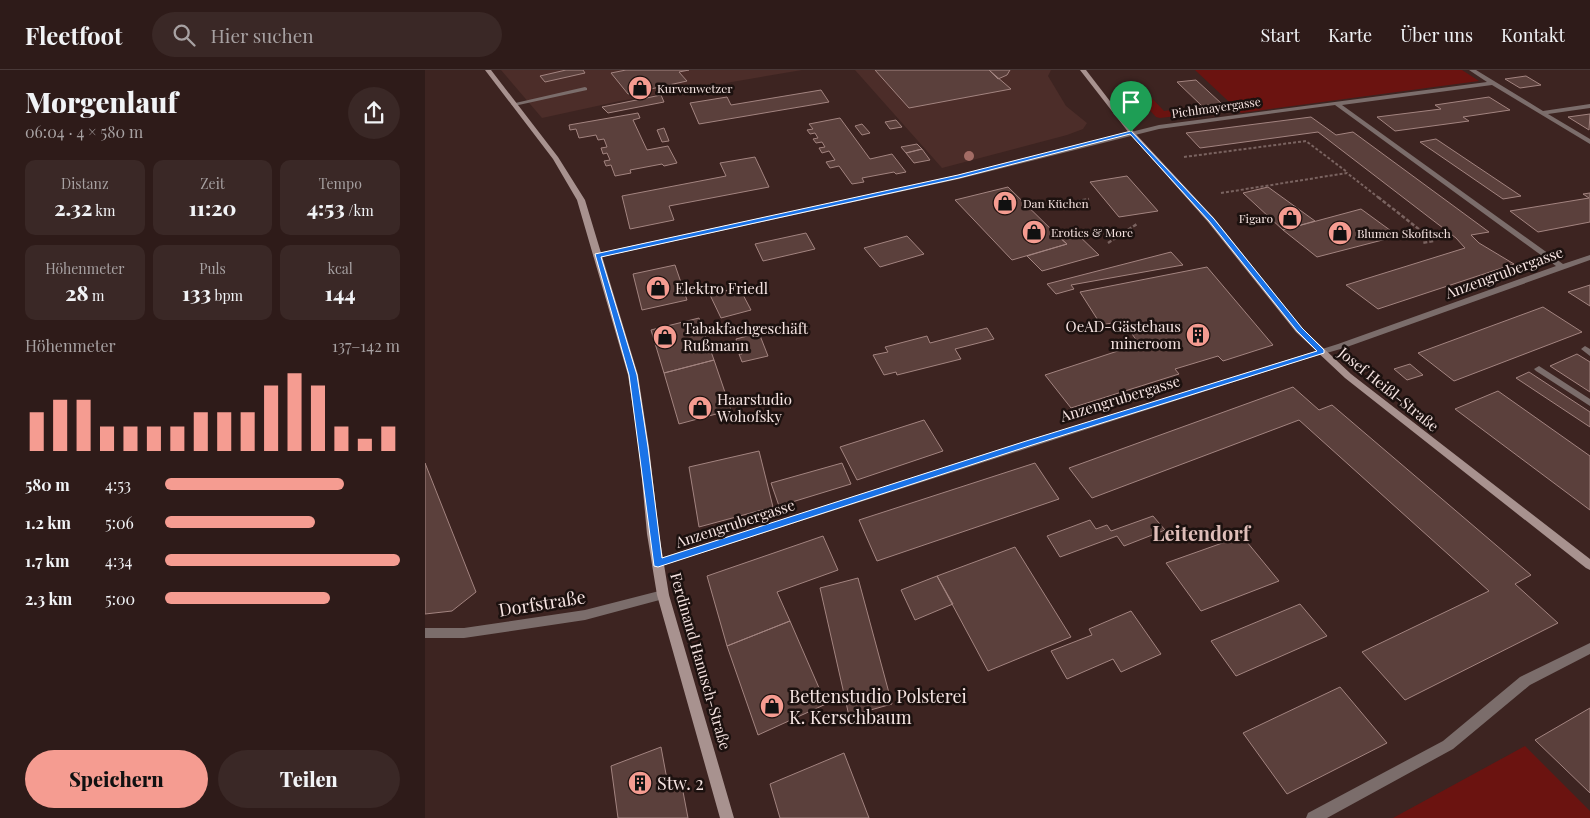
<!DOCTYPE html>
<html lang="de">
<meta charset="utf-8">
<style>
body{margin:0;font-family:"Playfair Display",serif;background:#3a2826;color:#f1f3f6;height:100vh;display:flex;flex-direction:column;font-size:19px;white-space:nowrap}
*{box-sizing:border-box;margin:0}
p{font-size:16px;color:#a7a1a2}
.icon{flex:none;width:28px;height:28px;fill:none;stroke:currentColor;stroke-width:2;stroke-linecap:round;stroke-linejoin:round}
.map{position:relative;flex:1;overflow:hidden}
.drawer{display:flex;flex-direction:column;background:#2e1b19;width:425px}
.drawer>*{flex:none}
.pin{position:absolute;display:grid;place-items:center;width:42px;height:42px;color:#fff;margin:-51px -21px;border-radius:50% 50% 50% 0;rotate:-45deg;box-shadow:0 0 5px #0007}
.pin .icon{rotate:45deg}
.round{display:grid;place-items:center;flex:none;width:52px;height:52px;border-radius:26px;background:#3a2826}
.overview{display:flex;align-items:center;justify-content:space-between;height:85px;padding:0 25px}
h1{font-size:28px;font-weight:800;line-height:38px}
.figures{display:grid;grid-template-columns:repeat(3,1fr);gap:8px;height:85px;padding:5px 25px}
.figures div{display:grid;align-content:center;border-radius:10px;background:#3a2826;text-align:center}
.figures b{font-size:21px;font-weight:800}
.figures small{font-size:14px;font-weight:400}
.figures p{font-size:14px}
.chart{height:140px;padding:10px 25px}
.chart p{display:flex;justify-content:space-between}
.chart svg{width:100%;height:90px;margin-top:5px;stroke:#f59c91;stroke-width:6}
.button{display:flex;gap:10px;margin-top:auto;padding:10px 25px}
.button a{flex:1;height:58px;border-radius:30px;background:#f59c91;color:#111;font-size:20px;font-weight:800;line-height:58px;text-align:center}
.button a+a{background:#3a2826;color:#f1f3f6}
ul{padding:0 25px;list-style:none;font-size:16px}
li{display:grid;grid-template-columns:80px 60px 1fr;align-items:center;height:38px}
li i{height:12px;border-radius:6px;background:#f59c91}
header{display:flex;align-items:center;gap:30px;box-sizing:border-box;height:70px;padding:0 25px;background:#2e1b19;border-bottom:1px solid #493938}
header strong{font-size:24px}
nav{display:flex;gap:28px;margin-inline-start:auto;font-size:18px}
.search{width:350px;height:45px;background:#3a2826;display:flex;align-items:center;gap:12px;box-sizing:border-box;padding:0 18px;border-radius:28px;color:#a7a1a2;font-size:19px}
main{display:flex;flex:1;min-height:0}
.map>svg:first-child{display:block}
</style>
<header>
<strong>Fleetfoot</strong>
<div class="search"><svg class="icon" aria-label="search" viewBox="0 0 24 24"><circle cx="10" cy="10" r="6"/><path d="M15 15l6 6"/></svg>Hier suchen</div>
<nav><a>Start</a><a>Karte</a><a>Über uns</a><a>Kontakt</a></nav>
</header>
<main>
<section class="drawer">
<div class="overview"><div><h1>Morgenlauf</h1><p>06:04 · 4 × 580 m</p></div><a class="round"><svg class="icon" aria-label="share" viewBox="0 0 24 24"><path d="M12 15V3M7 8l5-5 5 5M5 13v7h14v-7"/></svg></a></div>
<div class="figures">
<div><p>Distanz</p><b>2.32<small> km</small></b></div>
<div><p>Zeit</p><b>11:20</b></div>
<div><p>Tempo</p><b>4:53<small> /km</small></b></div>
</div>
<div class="figures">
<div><p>Höhenmeter</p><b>28<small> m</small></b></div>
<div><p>Puls</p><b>133<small> bpm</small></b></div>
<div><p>kcal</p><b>144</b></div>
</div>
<div class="chart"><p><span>Höhenmeter</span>137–142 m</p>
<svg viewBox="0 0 160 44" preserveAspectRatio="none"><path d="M5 44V25M15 44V19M25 44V19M35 44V32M45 44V32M55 44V32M65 44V32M75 44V25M85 44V25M95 44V25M105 44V12M115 44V6M125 44V12M135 44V32M145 44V38M155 44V32"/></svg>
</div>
<ul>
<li><b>580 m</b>4:53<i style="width:76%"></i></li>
<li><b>1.2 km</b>5:06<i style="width:64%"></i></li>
<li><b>1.7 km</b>4:34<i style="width:100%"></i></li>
<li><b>2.3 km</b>5:00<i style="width:70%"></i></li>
</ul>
<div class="button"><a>Speichern</a><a>Teilen</a></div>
</section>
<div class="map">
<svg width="1165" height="748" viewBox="0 0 1165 748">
<rect width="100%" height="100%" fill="#3d2421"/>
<path fill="#4c2d29" d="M76 0H377L195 31 117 48Z
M430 0H626L623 6 641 36 662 53 658 59 642 65 517 98Z"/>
<path fill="#6b1310" d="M770 0H1037L1054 11 816 43Z
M719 20 739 41 775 36 778 39 806 36 810 39 735 48 731 47 707 21Z
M1100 676 1165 741V748H968Z"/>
<path fill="#5b403c" stroke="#a38480" d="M141 0H158L160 3 120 12 115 6Z
M201 0H264L254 2 262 11 203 24 186 3Z
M450 0H564L586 19 484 38Z
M564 0H585L582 5 573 9Z
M1101 6 1116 15 1095 18 1080 9Z
M771 10 797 34 777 36 752 12Z
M396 20 404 32 274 54 265 33 302 27 306 35Z
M236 25 239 32 183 43 177 37Z
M1064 27 1085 40 1038 47 1044 51 970 61 952 47 1016 39 1010 35Z
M213 43 215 48 208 50 222 80 243 76 252 93 239 96 237 94 205 100 206 103 190 106 186 95 181 96 179 91 185 90 182 83 178 84 176 78 182 77 179 69 173 70 171 65 154 68 151 59 145 60 144 55Z
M1165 44 1164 60 1143 47Z
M886 47 911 65 928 62 1064 162 1046 165 1054 173 1089 194 953 239 921 215 1040 178 1031 168 893 62 775 78 761 63Z
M415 48 445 89 467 84 481 102 471 104 469 102 437 108 439 112 427 114 414 96 405 98 401 92 410 90 404 81 397 83 394 78 400 77 397 72 391 73 388 69 393 68 390 63 385 64 382 60 388 59 384 54Z
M471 50 477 57 465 59 460 52Z
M437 54 445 63 437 65 430 56Z
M239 58 244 71 237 72 232 60Z
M1011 69 1096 126 1078 129 995 72Z
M492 74 497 79 481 83 476 77Z
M497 79 505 90 489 93 481 83Z
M330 87 344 117 244 136 249 150 205 159 197 126 301 106 295 93Z
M702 106 733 141 694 147 665 112Z
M583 117 633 166 642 174 587 190 530 130Z
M843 117 890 151 858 160 818 123Z
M1165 123V152L1113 162 1085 141 1164 128 1158 124Z
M936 139 973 166 892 187 858 160Z
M650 162 674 185 617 201 602 186 642 174 633 166Z
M381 163 390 179 338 191 330 174Z
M482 166 499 184 455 197 439 178Z
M746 182 758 195 646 215 649 219 631 224 622 214Z
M250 195 262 230 217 240 208 204Z
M782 197 848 275 798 291 793 286 750 299 754 304 646 338 620 305 714 274 698 251 676 255 655 222Z
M1165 215V236L1143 222Z
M314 217 326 240 296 248 285 225Z
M1118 237 1157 262 1029 311 993 283Z
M274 248 289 290 239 303 226 260Z
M562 258 569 269 530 279 536 289 472 305 471 302 459 305 448 285 463 282 460 277 502 266 505 273Z
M334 263 343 286 317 292 314 284H317L311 269Z
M1152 284 1165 292V322L1125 296Z
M289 290 306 340 254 354 239 303Z
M985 294 998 305 982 310 969 299Z
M1104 302 1165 342V357L1091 308Z
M868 317 894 340 907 335 1106 505 1090 514 1133 553 980 630 937 582 1064 521 874 350 667 428 644 398Z
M1073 321 1165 386V440L1030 339Z
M499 350 518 381 432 410 415 377Z
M334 381 348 437 274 457 264 397Z
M0 393 51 522 27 541 0 544Z
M417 393 426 414 354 436 346 413Z
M610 393 634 429 452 491 434 450Z
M728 446 740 460 699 476 692 466 635 487 622 466 665 450 671 459 682 455 686 461Z
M398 466 413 500 352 522 365 551 302 576 282 506Z
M817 466 854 511 776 541 741 493Z
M590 477 646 567 563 601 512 506Z
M512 506 528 534 490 550 476 520Z
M433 508 467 634 424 646 395 518Z
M875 534 902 566 811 606 786 571Z
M706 541 736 584 696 602 688 589 642 609 626 581 667 565 664 559Z
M365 551 401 634 333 665 302 576Z
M915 617 962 673 862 724 818 663Z
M1165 638V723L1110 670Z
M236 677 243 715 256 711 263 748H193L186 696Z
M419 683 444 748H355L345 714Z"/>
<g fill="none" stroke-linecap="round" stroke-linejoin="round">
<path stroke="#7a6360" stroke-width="2" stroke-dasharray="3 2" stroke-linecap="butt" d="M759 87 881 71 922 102
M796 123 922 103 954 128"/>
<path stroke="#7a6360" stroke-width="2.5" stroke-dasharray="4 2" stroke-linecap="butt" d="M953 127 1009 171 997 173
M622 137 664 129
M683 173 712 154"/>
<path fill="#7b6d6b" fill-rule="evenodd" d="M160 17 162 18V20L89 36 86 34Z
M1160 276 1165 279V286L1156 279Z
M1114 296 1165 329V336L1111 301 1109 299Z"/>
<path fill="#7b6d6b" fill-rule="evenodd" d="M1044 0H1051L1118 41 1165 34V38L1123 44 1165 69V74L1067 15 917 35 1138 194 1165 185V190L919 278 874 291 233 497 229 496 227 493 229 490 913 274 1131 196 910 35 734 59 534 109 172 188 168 186 169 184 534 105 734 55 1062 12Z
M238 520 242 522 244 525 242 528 160 550 39 568H0V558H39L160 540Z
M1165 573V584L1105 615 1028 679 902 748H881L883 743 1018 671 1095 607Z"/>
<path fill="#a8928f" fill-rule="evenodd" d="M60 0H66L133 87 160 130 213 305 224 377 234 464 244 525 309 748H295L232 525 222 464 214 377 203 305 152 130 128 89Z
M655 0H661L708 61 789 148 877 258 926 304 1165 489V500L1161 498 920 308 871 262 783 152 704 63Z"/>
</g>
<circle fill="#a36c65" cx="544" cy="86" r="5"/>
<path fill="#1a73e8" stroke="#fff" fill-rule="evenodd" d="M706 61 789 149 877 258 899 280V283L604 376 233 497 229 496 204 305 170 184 533 105ZM705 64 784 151 872 261 892 281 598 372 237 488 223 377 212 305 176 187 534 108Z"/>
<defs>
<g id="shop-disc" transform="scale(1.25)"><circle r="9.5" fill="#f59c91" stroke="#1c110f"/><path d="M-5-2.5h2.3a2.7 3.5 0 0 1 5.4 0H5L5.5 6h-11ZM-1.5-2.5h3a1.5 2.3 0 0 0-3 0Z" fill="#111"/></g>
<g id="building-disc" transform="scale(1.25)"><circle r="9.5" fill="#f59c91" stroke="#1c110f"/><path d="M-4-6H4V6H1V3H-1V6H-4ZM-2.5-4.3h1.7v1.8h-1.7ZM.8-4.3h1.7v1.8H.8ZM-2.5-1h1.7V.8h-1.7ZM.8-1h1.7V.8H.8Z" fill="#111"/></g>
</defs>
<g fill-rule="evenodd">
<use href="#shop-disc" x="215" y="18"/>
<use href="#shop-disc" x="580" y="133"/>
<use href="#shop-disc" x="865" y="148"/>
<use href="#shop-disc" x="609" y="162"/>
<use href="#shop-disc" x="915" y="163"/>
<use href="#shop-disc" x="233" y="218"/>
<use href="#building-disc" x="773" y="265"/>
<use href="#shop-disc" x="240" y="267"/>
<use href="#shop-disc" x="275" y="338"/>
<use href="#shop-disc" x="347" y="636"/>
<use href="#building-disc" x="215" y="713"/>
</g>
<g text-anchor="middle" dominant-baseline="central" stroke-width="5" stroke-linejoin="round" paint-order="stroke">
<g font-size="12" fill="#f6e4e2" stroke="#1c110f" text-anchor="start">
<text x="232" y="18">Kurvenwetzer</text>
<text x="598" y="133">Dan Küchen</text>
<text x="848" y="148" text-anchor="end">Figaro</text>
<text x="626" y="162">Erotics &amp; More</text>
<text x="932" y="163">Blumen Skofitsch</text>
</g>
<g font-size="12" fill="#f6e4e2" stroke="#1c110f">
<text transform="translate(791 37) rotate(-8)">Pichlmayergasse</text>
</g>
<g font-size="15" fill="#f6e4e2" stroke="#1c110f">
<text transform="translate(1079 202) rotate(-20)">Anzengrubergasse</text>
<text transform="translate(964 319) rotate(39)">Josef Heißl-Straße</text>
<text transform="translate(695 328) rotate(-17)">Anzengrubergasse</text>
<text transform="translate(310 453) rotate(-18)">Anzengrubergasse</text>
<text transform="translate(276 591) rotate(74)">Ferdinand Hanusch-Straße</text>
</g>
<g font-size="15" fill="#f6e4e2" stroke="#1c110f" text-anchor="start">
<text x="250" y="218">Elektro Friedl</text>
<text x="756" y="256" text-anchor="end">OeAD-Gästehaus<tspan x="756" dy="17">mineroom</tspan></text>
<text x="258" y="258">Tabakfachgeschäft<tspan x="258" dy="17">Rußmann</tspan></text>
<text x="292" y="329">Haarstudio<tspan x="292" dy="17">Wohofsky</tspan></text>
</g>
<g font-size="18" fill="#f6e4e2" stroke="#1c110f">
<text transform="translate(117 533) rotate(-9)">Dorfstraße</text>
</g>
<g font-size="18" fill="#f6e4e2" stroke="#1c110f" text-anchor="start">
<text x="364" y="626">Bettenstudio Polsterei<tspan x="364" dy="21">K. Kerschbaum</tspan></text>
<text x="232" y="713">Stw. 2</text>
</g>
<g font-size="20" font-weight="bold" fill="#dfbeb9" stroke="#1c110f">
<text x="776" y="462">Leitendorf</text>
</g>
</g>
</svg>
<div class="pin" style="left:706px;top:62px;background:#1e9e55"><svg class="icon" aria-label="arrive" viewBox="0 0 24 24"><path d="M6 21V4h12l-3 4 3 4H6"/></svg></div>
</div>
</main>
